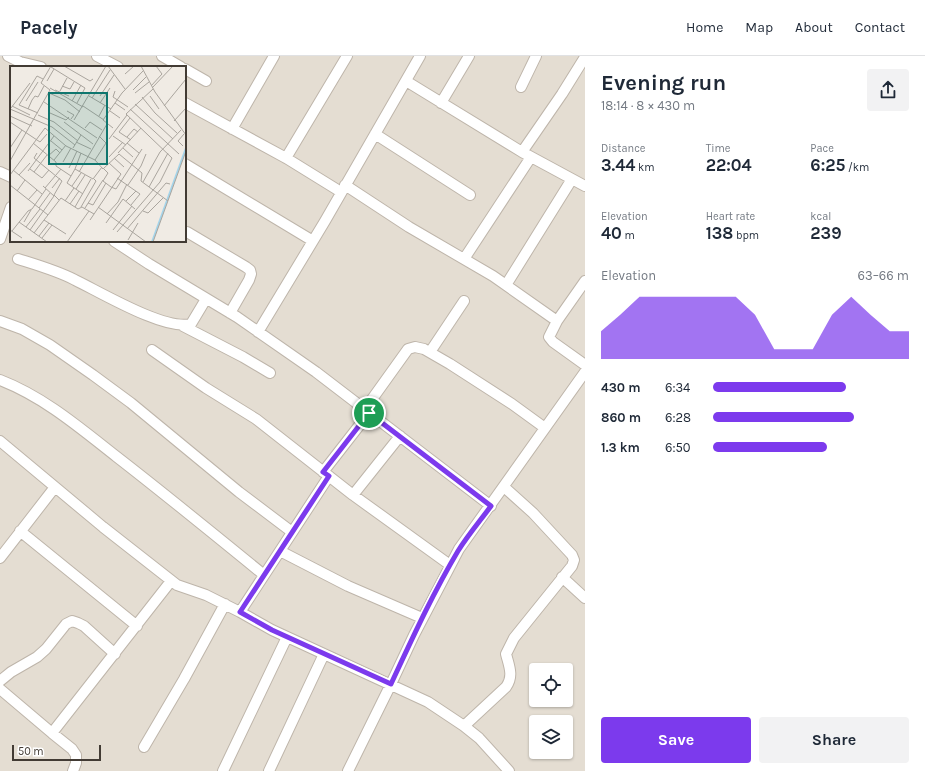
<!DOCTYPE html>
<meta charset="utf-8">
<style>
body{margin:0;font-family:Karla,sans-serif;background:#f2f2f3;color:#1f2937;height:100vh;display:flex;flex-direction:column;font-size:15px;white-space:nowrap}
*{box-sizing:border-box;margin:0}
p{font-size:13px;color:#747a83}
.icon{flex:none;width:22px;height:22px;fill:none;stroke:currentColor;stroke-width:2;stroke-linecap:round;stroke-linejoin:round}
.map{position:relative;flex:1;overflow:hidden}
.panel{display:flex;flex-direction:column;background:#fff;width:340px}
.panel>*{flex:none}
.buttons{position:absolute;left:529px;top:607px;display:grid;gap:8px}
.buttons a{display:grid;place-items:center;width:44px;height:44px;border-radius:4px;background:#fff;box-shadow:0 1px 3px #0004;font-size:20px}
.scale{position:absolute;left:12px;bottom:10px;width:89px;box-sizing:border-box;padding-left:4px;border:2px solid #423b34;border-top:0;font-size:11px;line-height:14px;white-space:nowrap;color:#423b34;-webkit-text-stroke:3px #fff;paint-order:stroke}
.pin{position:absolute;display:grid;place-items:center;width:34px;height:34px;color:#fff;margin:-17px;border:2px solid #fff;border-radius:50%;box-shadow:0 1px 4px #0007}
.round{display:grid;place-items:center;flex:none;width:42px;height:42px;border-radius:4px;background:#f2f2f3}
.head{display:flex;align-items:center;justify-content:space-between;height:68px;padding:0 16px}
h1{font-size:22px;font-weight:700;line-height:30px}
.metrics{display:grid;grid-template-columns:repeat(3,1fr);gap:6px;height:68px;padding:4px 16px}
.metrics div{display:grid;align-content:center}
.metrics b{font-size:17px;font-weight:700}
.metrics small{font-size:11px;font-weight:400}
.metrics p{font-size:11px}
.chart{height:112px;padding:8px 16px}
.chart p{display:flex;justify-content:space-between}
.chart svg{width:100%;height:72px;margin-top:4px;fill:#7c3aed;opacity:.7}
.cta{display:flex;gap:8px;margin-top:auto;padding:8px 16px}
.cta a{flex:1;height:46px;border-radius:4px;background:#7c3aed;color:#fff;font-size:16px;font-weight:700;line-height:46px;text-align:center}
.cta a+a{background:#f2f2f3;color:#1f2937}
ul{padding:0 16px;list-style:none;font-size:13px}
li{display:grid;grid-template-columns:64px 48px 1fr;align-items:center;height:30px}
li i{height:10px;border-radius:5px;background:#7c3aed}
header{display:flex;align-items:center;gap:24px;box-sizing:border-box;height:56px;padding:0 20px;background:#fff;border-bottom:1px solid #e0e1e3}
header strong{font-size:19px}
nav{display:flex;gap:22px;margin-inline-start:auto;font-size:14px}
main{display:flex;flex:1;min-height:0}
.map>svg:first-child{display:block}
</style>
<header>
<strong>Pacely</strong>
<nav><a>Home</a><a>Map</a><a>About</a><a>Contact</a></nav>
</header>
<main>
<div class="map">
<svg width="585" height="715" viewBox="0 0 585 715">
<rect width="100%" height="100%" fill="#f0ebe4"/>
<path fill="#e4ddd2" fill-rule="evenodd" d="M0 0H585V715H0ZM11 11H185V185H11ZM536 614H566V644H536ZM536 666H566V696H536Z"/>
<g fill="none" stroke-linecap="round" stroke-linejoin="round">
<g stroke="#beb5aa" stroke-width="12">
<path id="minor" d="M8 0 20 6 41 11
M97 0 118 11
M162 0 181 11
M185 13 206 25
M406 25 522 96 585 130
M521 31 536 0
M185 47 286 102 341 136
M441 47 469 0
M232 73 274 0
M375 78 470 139
M522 96 562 38 585 1
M286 102 347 0
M185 108 313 185
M0 116 11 121
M345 129 409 171 493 220 557 265
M187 176 246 211 250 214 251 218 249 224 230 257
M0 183 11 151
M114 185 149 208 237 261 316 316 491 450
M18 203C37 209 58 215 75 224 100 236 165 275 191 268L206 243
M464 203 531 101
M585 225 557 265 549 281 553 286 585 309
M506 229 572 123
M0 265 22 273 50 289 93 319 131 347 239 436 292 476
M183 270 243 301 270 317
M258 276 325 165 420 0
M152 294 206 332 256 363 353 439 450 509
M430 296 464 245
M0 324C44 341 80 372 117 401 166 439 215 479 264 519
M365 353 408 293 415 291 424 293 450 308 512 348 545 372
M0 385 103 471 177 529 206 539 240 556 272 574 428 646 464 670 479 682 509 715
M323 416 369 357
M353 439 400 380
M20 475 137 570
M280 495 348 530 422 562
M0 502 55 431
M562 521 585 542
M240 556 329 420
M0 625 11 616 37 601 46 593 66 568 72 565 78 567 84 570 115 598
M0 633 52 677 72 693 76 699V707L73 715
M464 670 506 631C514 620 509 610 506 598L514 582 572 510 574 504 572 499 533 457 504 431
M52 677 171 525
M144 691 184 623 225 548
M223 715 287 581
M269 715 324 598
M348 715 391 628 414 579 459 493 585 316"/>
</g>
<use href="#minor" stroke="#fff" stroke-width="10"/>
</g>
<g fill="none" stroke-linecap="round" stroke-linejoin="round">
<g stroke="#fff" stroke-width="8">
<path id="route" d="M369 357 491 450C480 465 468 479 458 495 433 537 412 583 391 628L272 574 240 556 329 420 323 416Z"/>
</g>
<use href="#route" stroke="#7c3aed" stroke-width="5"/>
</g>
<g transform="translate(10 10)">
<rect width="176" height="176" fill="#f0ebe4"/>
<path fill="none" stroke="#a3d4ea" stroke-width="2" d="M142 176 176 82"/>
<path fill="none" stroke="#aaa59e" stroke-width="1" d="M54 0 80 15 83 13M98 0 115 23M131 0 145 26 176 69M41 1 75 22 67 37M115 8 124 0M37 15 44 3M52 20 60 23 64 16M141 20 152 8 146 0M40 22 73 41M142 22 163 0M45 24 59 30M123 24 136 11M50 25 57 12M105 25 103 31 118 41M39 27 55 34 70 46M125 27 139 16M79 30 101 43M90 30 104 9M140 30 149 43M132 31 145 47 167 67M82 32 100 4M16 35 28 16M62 35 71 19M34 36 87 72M90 37 100 22M105 37 115 44M125 38 163 73M2 40 20 49M73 40 94 54M154 40 176 13M1 42 20 17M0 43 42 61 65 79M18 43 22 34 25 30 28 31 34 20M120 43 169 88M57 45 64 49 61 53M100 45 110 52M28 47 9 39 27 10 33 13M40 47 56 54 59 51M28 49 44 56 68 75M0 50 22 60M89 50 95 39M64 54 96 0M164 55 176 42M0 56 30 76 37 68M54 56 83 78M75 62 80 56 92 64M103 62 93 54 112 27 133 5M109 66 120 52M109 66 121 74M103 70 116 79M117 71 124 63 128 66M99 73 117 49M41 75 52 84M66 76 81 83M23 77 46 96V100L61 110M117 77 129 87M173 80 168 75 174 68M0 82 12 64M63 82 71 69M113 82 123 91M27 87 24 92 52 115 44 129 49 134M71 87 65 103 83 113 92 101M108 87 131 62M38 90 46 83 50 87M99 91 113 76M104 92 114 101M44 94 56 79M85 94 96 77 89 70M0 95 40 24 31 17 41 0M53 96 61 82M59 102 67 85M20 103 32 112 39 104M65 103 57 117 73 128M94 103 98 107 93 115 101 121M3 104 32 128M18 105 44 70M24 106 37 89M69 106 97 58M0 109 35 62 56 80 85 94 93 103 109 88 132 107 131 115 158 135M9 109 20 97M107 112 130 128 121 139M133 116 150 86 171 64M0 119 38 149M118 119 131 100 136 88M62 120 71 107M101 121 106 123 132 83M139 121 158 87M35 122 51 103M42 122 50 112M66 123 75 109M7 125 15 114M113 133 125 143M18 134 27 124M55 135 64 122M116 135 126 125M78 137 83 139 96 117M60 138 69 125M65 141 81 113M71 141 86 115 84 113M88 141 136 176M29 142 40 127M75 142 93 114M133 145 138 147 153 132M97 148 108 136 117 118M34 154 56 168M80 154 111 108 99 97M9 156 37 176M14 156 21 144M96 157 113 133M16 161 30 143M117 163 156 117 160 118M0 164 12 172M20 164 44 130 33 120M103 164 122 140M2 165 18 145 22 143 36 123M107 166 150 116 162 92 116 48 143 23M24 167 51 132 68 143 72 141 84 148M29 170 39 157M32 172 42 159M118 174 128 157M57 176 79 145M143 176 176 85"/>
<path fill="#0f766e" fill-opacity="0.15" stroke="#0f766e" stroke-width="2" d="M39 27H97V98H39Z"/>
<rect width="176" height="176" fill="none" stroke="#423b34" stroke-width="2"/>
</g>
</svg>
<div class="buttons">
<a><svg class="icon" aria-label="locate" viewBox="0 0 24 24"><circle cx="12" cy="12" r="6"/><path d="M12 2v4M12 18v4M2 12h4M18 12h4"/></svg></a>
<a><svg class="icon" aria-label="layers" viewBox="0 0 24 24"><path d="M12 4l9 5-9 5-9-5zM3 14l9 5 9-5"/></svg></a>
</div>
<div class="scale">50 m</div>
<div class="pin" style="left:369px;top:357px;background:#1e9e55"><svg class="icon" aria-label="arrive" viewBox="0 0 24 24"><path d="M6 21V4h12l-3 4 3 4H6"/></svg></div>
</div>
<section class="panel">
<div class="head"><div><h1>Evening run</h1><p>18:14 · 8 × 430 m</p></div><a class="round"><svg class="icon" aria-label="share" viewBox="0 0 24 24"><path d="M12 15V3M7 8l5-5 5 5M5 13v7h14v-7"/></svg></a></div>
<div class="metrics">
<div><p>Distance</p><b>3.44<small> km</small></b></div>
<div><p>Time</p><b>22:04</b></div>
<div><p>Pace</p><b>6:25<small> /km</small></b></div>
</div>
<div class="metrics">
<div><p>Elevation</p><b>40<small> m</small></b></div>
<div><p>Heart rate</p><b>138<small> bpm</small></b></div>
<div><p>kcal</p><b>239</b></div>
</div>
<div class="chart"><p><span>Elevation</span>63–66 m</p>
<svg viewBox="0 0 160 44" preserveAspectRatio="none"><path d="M0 44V27L10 17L20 6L30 6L40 6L50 6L60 6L70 6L80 17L90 38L100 38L110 38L120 17L130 6L140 17L150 27L160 27V44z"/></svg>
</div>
<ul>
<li><b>430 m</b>6:34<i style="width:68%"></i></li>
<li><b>860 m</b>6:28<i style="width:72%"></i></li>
<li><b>1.3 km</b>6:50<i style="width:58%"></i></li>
</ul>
<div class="cta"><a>Save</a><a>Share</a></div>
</section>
</main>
